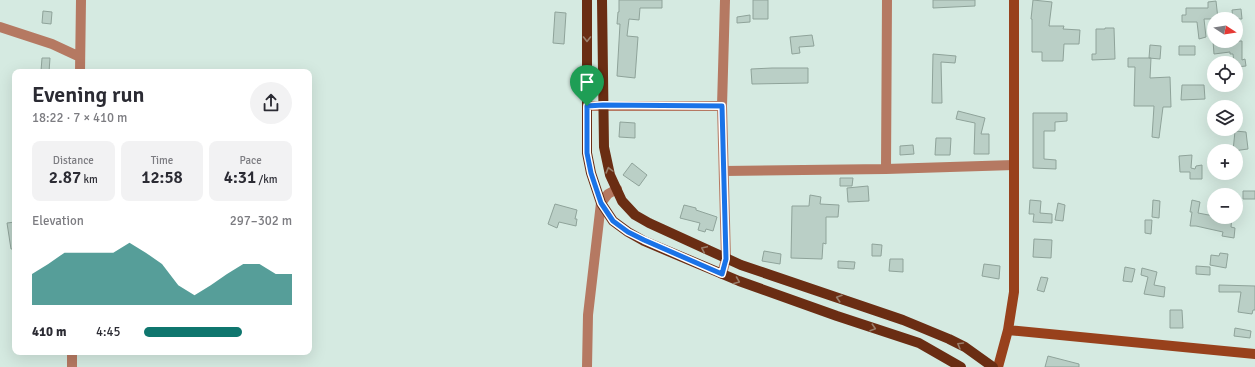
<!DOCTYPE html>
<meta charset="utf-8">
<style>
body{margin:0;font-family:Signika,sans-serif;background:#f2f2f3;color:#2b2b33;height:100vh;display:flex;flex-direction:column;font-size:15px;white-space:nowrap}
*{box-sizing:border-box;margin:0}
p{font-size:13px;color:#7c7c81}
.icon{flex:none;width:22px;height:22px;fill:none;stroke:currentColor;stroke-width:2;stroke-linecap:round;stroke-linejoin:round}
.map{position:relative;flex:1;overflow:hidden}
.panel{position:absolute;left:12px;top:69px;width:300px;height:286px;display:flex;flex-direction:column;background:#fff;border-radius:8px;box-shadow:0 4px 16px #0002}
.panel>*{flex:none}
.needle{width:26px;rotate:102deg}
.buttons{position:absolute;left:1207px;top:12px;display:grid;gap:8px}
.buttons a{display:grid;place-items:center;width:36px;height:36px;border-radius:50%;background:#fff;box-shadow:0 4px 16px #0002;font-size:20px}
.pin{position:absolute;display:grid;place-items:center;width:34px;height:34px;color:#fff;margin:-41px -17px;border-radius:50% 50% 50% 0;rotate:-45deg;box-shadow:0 0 4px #0007}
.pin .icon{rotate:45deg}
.round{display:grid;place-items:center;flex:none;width:42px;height:42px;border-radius:21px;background:#f2f2f3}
.head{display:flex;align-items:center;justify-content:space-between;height:68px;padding:0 20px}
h1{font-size:22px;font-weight:600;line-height:30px}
.metrics{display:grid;grid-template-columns:repeat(3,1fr);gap:6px;height:68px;padding:4px 20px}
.metrics div{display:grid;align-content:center;border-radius:8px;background:#f2f2f3;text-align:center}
.metrics b{font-size:17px;font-weight:600}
.metrics small{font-size:11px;font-weight:400}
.metrics p{font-size:11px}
.chart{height:112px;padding:8px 20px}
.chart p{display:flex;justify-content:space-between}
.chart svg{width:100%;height:72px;margin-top:4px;fill:#0f766e;opacity:.7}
ul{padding:0 20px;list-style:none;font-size:13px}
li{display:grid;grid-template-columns:64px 48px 1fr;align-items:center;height:30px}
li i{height:10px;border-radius:5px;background:#0f766e}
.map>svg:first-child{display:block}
</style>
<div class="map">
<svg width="1255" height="367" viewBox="0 0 1255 367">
<rect width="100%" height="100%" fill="#d5eae1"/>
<path fill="#bacfc6" stroke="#8fa39a" d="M619 0H662V8H640L639 20 629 19 627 36 638 37 635 78 617 76 620 24H617L618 12H619Z
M753 0H768V19H753Z
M933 0H975V6L933 8Z
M1033 0 1052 2 1049 26H1064L1063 29 1080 30 1079 44H1064L1063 61H1042V52H1032V19H1031Z
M1216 1 1218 19H1204L1206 37 1199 39 1197 22H1182V15H1186V8H1208V2Z
M1241 9 1242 19H1233L1232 10Z
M43 11 52 12 51 24 42 23Z
M555 12 566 13 564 44 553 43Z
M750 15V22L737 23V17Z
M1105 28H1114L1115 59 1092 60V54H1096V29H1105Z
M812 35 814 46 799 47 800 53 792 54 790 37Z
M1213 41H1242V60L1245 59 1246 66 1236 67V63H1234L1233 54H1230V52L1214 54Z
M1150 45 1161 46 1160 59 1149 58Z
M1179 46H1195V55H1179Z
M933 54 956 56 955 63 941 62 942 103H932Z
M42 58H50L49 72 41 71Z
M1128 58H1151L1150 78 1170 77 1171 107H1163L1159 138 1152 137 1154 106H1134L1135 67H1128Z
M772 68H808V83L752 84 751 69Z
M1182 85H1204L1205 99 1181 100Z
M958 111 985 118 981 134H989V154H974L975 123 956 119Z
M1033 113H1067V121L1055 122V131H1044V159L1056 160V169L1033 168Z
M620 122 635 123V138L619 137Z
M1235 131 1246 132 1248 149 1233 151Z
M936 138H951L950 155H935Z
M913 145 914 154 900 155V146Z
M1192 155 1191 168 1195 169 1196 166 1202 165V179H1190V172H1180L1179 156Z
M632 163 647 175 639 186 623 175Z
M840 178H853L852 186H840Z
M868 186 869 201 848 202 847 188Z
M1243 191H1255V199H1243Z
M810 195 821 197 820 204 839 205 838 217H826V244L823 243 822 259 791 258 792 206H809Z
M1030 200 1041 201 1040 213 1052 214V223L1033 222 1034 214H1029Z
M1153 200 1160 201 1159 218 1152 217Z
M1192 200 1200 202 1198 213 1214 216V217H1232L1231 227 1235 228 1234 238 1222 236 1223 232 1196 226H1190L1192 212H1190Z
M1058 203 1065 205 1063 221 1055 220Z
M555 204 577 210 575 219H577L576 226 559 222 557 228 548 224Z
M684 205 696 208V210L717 217 713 231 706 229 705 232 698 230 700 223 680 218Z
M1145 220H1152L1151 234 1145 233Z
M15 222V249H11L7 223Z
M1034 239 1052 240 1051 258 1033 257Z
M872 244 882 245 881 256H872Z
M764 251 781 254 780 264 762 261Z
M1220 253 1228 254 1226 268 1210 265 1211 255 1219 256Z
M890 259H903V272L889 271Z
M838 261 855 262 854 269 838 268Z
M984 264 1000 266 999 279 982 276Z
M1196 266 1210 267V275L1196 274Z
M1125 267 1135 269 1132 282 1123 281Z
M1142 268 1157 272 1154 285 1165 287 1164 297 1144 294 1148 277 1141 275Z
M1041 277 1048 278 1044 292 1037 290Z
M1219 285 1255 286V310H1253L1252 314 1238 312 1241 292H1219Z
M1170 310H1182L1183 328H1170Z
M1235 328 1251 331 1250 338 1234 336Z
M1048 356 1079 364V367H1045Z"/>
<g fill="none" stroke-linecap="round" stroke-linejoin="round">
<path stroke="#b57962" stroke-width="10" d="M0 27 52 44 80 57
M80 72 81 0
M587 106H722
M886 169 887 0
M724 171 886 169 1014 165
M722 274 726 259 722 106 725 0
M72 367V352
M587 367 588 315 601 203 608 194 617 189"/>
<path stroke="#98411c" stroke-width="10" d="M1008 330 1255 354
M998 367 1008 330 1014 292V0"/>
<path stroke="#6a2d13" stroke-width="10" d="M587 0V153L591 173 601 203 613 221 628 232 644 241 739 281 837 316 919 343 961 367
M602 0 604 147 610 175 622 201 635 215 649 223 741 265 903 320 949 339 965 347 993 367"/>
</g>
<defs><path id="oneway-chevron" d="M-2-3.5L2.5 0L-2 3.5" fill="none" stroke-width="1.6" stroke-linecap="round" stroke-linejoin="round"/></defs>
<g stroke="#9a7e6b">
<use href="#oneway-chevron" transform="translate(587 39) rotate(90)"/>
<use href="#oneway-chevron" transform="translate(609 170) rotate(-105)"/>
<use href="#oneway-chevron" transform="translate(704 249) rotate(-155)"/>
<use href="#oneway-chevron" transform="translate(737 281) rotate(22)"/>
<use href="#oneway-chevron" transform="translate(839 298) rotate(-162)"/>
<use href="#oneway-chevron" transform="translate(873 328) rotate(18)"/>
<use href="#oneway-chevron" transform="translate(960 345) rotate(-150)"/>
</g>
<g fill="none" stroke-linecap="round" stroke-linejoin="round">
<g stroke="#fff" stroke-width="8">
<path id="route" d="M603 105 722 106 726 259 722 274 644 240 628 232 613 221 601 203 591 173 587 153V106Z"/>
</g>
<use href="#route" stroke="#1a73e8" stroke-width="5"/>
</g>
</svg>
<div class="buttons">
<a><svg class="needle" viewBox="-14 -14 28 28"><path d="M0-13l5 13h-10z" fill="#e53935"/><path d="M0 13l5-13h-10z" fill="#7c7c81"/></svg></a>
<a><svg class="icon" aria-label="locate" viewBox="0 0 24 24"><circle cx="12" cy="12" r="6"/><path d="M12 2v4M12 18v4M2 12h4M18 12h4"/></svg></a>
<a><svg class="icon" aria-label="layers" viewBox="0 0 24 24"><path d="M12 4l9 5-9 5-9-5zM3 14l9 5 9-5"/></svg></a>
<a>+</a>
<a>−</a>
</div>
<div class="pin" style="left:587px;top:106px;background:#1e9e55"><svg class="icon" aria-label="arrive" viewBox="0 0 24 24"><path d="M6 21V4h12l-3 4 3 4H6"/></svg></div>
<section class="panel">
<div class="head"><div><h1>Evening run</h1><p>18:22 · 7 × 410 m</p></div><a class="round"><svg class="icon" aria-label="share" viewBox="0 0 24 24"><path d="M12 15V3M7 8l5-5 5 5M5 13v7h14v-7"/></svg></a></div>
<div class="metrics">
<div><p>Distance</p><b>2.87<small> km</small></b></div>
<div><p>Time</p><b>12:58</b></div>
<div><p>Pace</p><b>4:31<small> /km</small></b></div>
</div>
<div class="chart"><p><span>Elevation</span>297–302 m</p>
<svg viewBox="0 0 160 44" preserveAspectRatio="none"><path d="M0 44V25L10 19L20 12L30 12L40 12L50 12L60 6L70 12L80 19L90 32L100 38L110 32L120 25L130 19L140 19L150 25L160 25V44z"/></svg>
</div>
<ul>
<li><b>410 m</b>4:45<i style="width:66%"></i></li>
</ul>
</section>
</div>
